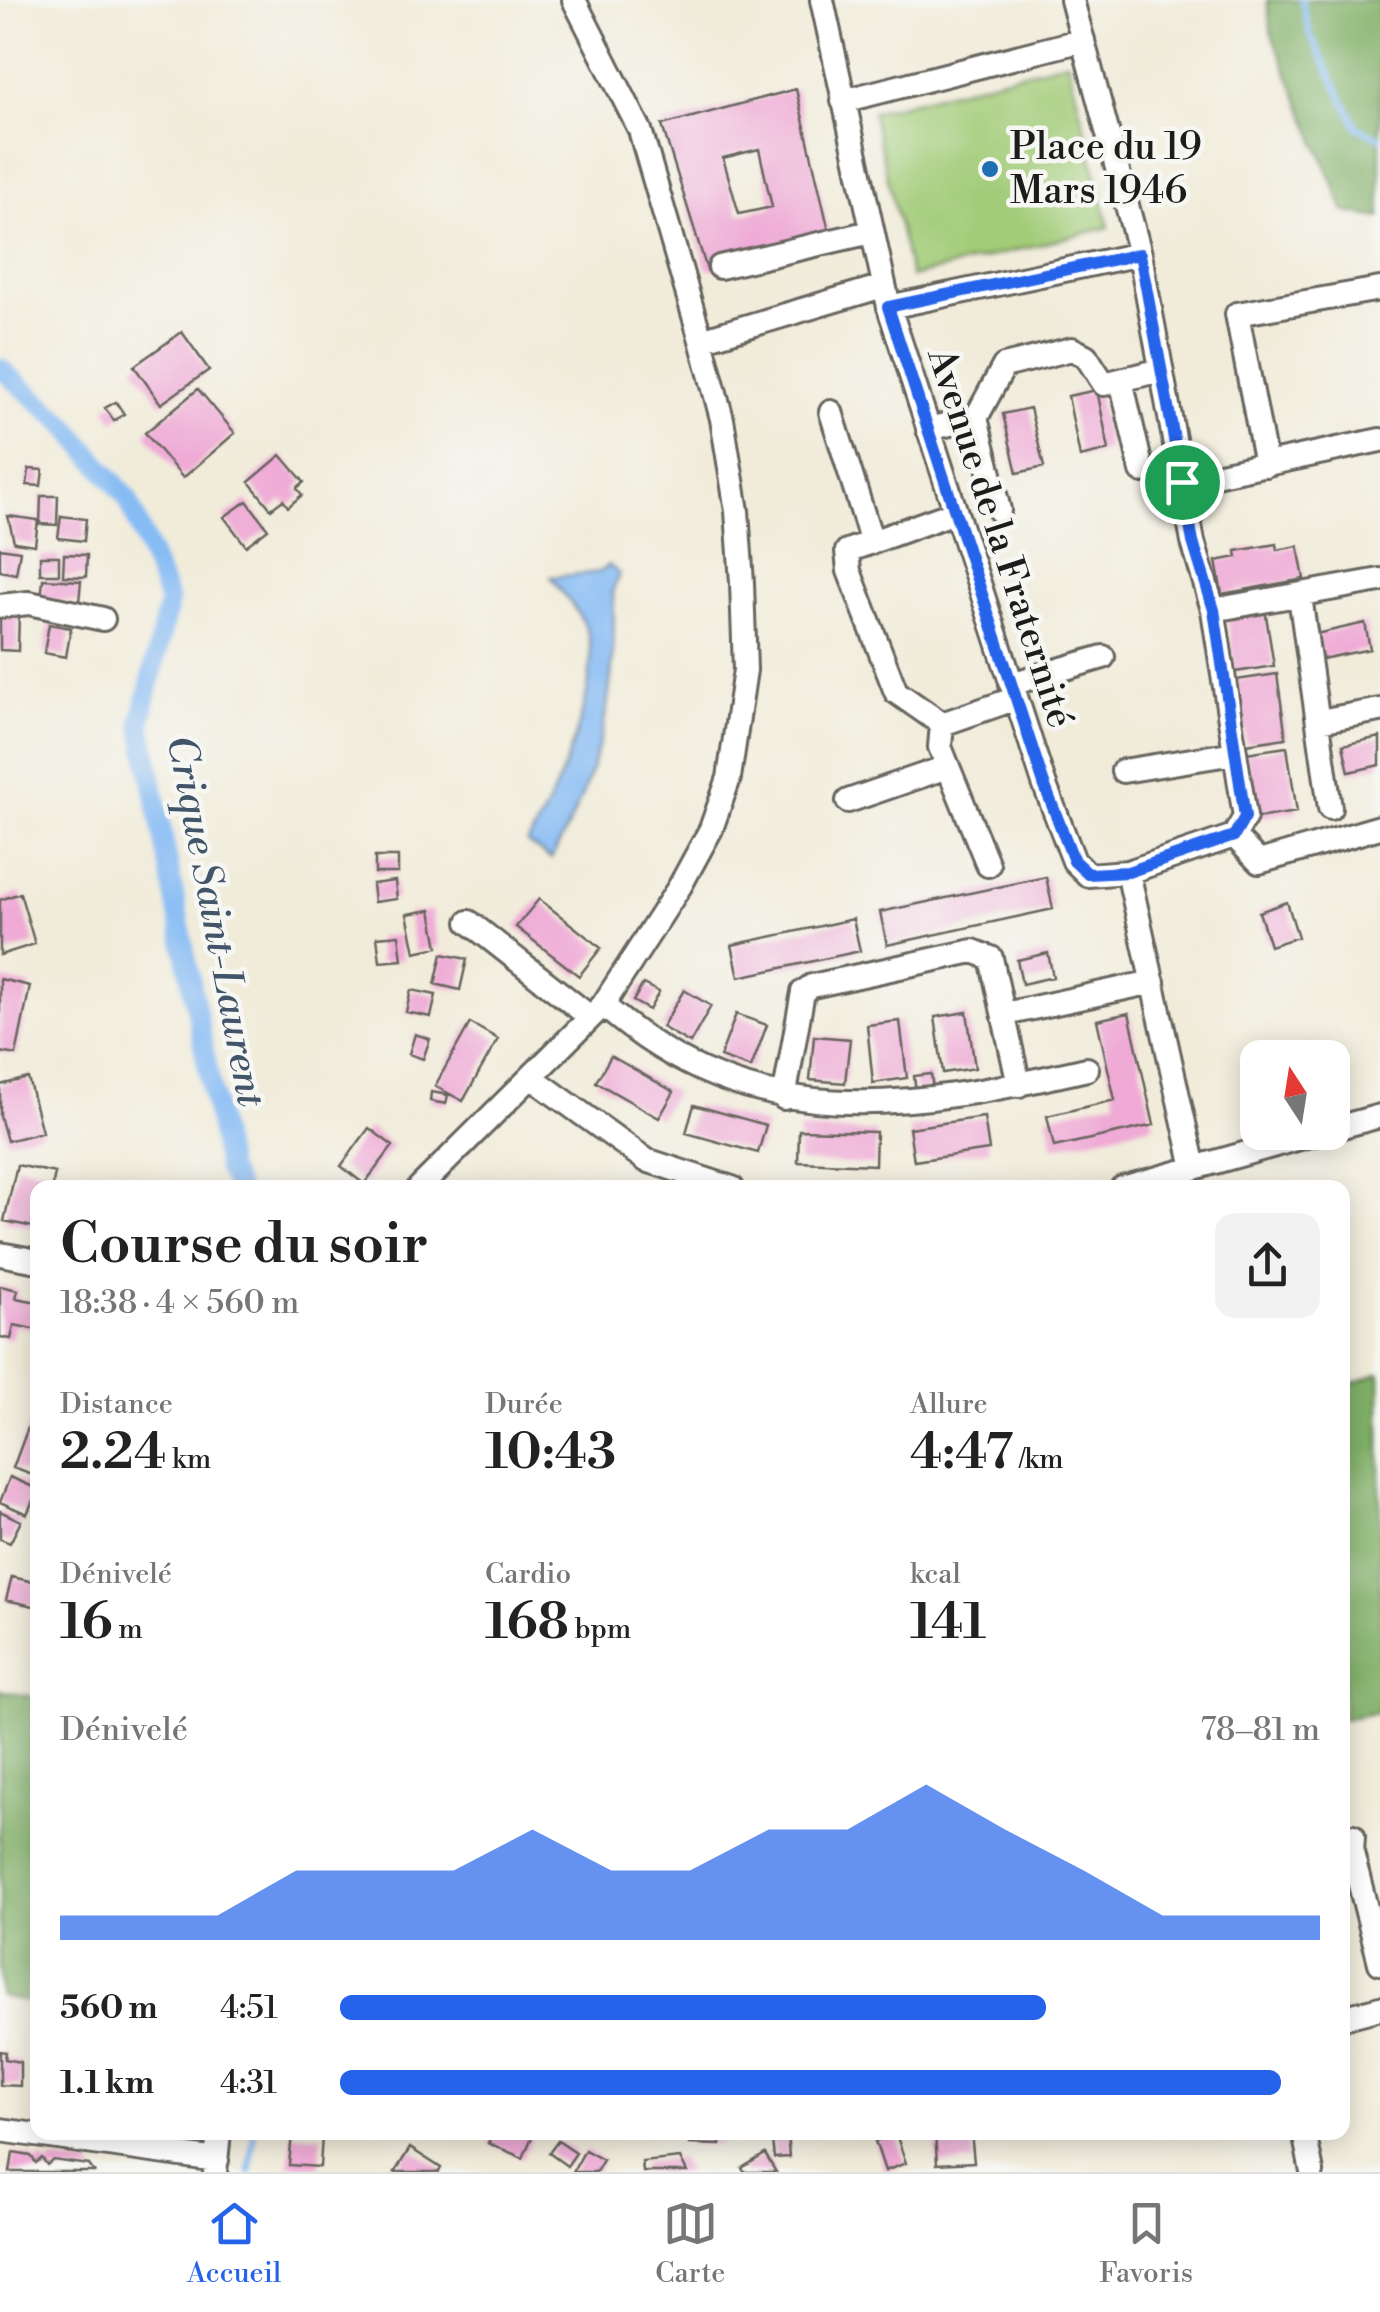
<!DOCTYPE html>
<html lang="fr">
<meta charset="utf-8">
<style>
body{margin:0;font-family:"Libre Bodoni",serif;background:#f2f2f2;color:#222;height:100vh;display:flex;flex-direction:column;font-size:38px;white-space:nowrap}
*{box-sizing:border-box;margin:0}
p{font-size:32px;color:#767676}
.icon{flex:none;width:55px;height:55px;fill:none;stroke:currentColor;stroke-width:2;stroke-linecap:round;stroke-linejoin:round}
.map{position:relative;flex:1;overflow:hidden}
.sheet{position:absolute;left:30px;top:1180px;width:1320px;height:960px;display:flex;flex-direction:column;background:#fff;border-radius:20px;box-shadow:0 5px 25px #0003}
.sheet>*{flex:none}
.needle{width:65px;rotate:348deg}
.fabs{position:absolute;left:1240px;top:1040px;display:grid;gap:20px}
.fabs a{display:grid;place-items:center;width:110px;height:110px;border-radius:20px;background:#fff;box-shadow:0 5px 25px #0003;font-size:50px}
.pin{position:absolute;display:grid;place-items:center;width:85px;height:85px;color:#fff;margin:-42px;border:5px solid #fff;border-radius:50%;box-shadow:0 2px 10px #0007}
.round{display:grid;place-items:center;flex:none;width:105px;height:105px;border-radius:20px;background:#f2f2f2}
.head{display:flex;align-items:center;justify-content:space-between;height:170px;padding:0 30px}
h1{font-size:55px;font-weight:600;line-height:75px}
.stats{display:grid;grid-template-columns:repeat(3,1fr);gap:15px;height:170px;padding:10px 30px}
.stats div{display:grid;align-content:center}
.stats b{font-size:50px;font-weight:600}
.stats small{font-size:28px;font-weight:400}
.stats p{font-size:28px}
.chart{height:280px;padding:20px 30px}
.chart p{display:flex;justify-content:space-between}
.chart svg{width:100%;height:180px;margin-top:10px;fill:#2563eb;opacity:.7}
ul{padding:0 30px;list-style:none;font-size:32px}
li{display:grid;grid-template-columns:160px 120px 1fr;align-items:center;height:75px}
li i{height:25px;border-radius:12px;background:#2563eb}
.menu{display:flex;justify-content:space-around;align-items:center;height:140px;border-top:2px solid #e0e0e0;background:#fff;font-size:28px;color:#767676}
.menu a{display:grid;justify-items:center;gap:5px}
.menu .on{color:#2563eb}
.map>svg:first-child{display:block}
</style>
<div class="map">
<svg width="1380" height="2172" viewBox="0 0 1380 2172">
<rect width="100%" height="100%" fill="#f6f6f2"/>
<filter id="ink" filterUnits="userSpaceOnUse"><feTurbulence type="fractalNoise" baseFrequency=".01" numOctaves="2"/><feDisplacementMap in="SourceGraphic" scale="20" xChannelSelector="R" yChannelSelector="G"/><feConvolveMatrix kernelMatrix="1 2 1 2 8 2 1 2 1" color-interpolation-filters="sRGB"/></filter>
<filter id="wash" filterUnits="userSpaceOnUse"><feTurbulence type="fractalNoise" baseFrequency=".0048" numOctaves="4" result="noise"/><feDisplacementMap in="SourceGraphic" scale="40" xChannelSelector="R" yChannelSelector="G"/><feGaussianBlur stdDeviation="2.25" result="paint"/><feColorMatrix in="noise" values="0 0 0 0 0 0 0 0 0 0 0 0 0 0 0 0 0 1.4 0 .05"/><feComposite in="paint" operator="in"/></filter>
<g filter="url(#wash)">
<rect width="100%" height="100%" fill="#f1ecda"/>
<path fill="#a2cc78" stroke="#5f744a" stroke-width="2.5" d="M1068 61 1109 227 911 277 872 112Z"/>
<path fill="#81b068" stroke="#4e6642" stroke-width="2.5" d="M1267 0H1380V218L1345 212 1271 33Z
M1380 1373V1712L1343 1719V1387Z
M0 1690 37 1698V2004L0 1996Z"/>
<path fill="#86bbf4" stroke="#516c88" stroke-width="2.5" d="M609 565 619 574 613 590C618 691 601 771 551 859L527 843C555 799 606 680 586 628 579 611 561 592 551 577L600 572Z"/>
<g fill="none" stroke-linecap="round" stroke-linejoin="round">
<path stroke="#86bbf4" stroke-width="6" d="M1301 0 1310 34 1357 127 1380 138
M250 2172 254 2132"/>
<path stroke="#86bbf4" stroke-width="20" d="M0 368 66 425 128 499 169 601 141 722 227 1169 237 1188"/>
</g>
<g id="blocks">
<path fill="#efaad6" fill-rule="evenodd" d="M796 89 832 244 707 270 662 125ZM759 149 772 207 739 214 723 158Z
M182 332 209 370 161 404 134 366Z
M198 389 235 433 183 478 145 433Z
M1097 390 1109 450 1080 457 1068 396Z
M116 402 124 414 114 421 105 408Z
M1030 408 1044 467 1017 473 1003 414Z
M281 455 304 482 297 488 302 495 288 507 283 500 271 509 249 482Z
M29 469 43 470 41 486 27 485Z
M41 496H58L57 525 40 524Z
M247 501 268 529 246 546 224 517Z
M8 516 38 520 35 545 14 542Z
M61 516 86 519 84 541 58 538Z
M1276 544 1277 550 1298 546 1304 579 1222 594 1216 561 1237 557 1236 551Z
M0 548 20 551 16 574 0 571Z
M64 554 87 555 86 577 63 576Z
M40 556H59V574H40Z
M43 579 81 581 79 602 41 600Z
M1265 609 1274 666 1235 672 1227 615Z
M0 612 19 613 18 651 0 650Z
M1365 623 1370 649 1322 659 1316 634Z
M49 624 71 628 66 657 44 653Z
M1277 674 1286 738 1246 744 1236 680Z
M1380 737V765L1349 772 1343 745Z
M1287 747 1297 812 1256 818 1246 753Z
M375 857H398V873H375Z
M1046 877 1053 909 887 945 880 912Z
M395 881 397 899 374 902 372 884Z
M20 893 35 944 0 955V900Z
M539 899 601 948 579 976 516 927Z
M1287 902 1298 937 1270 946 1259 912Z
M431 910 438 947 415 952 407 914Z
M853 919 860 951 739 977 732 945Z
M399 935 402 960 380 962 377 937Z
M1048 953 1053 977 1022 984 1017 960Z
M442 954 467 959 460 990 435 984Z
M0 979 30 986 16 1055 0 1052Z
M643 984 659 992 649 1010 633 1001Z
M411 990 436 995 431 1017 406 1012Z
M684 990 711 1006 690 1043 662 1027Z
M967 1012 975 1068 943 1073 935 1017Z
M1129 1013 1154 1125 1054 1147 1047 1116 1115 1100 1097 1020Z
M736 1014 767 1025 751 1068 720 1057Z
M900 1021 907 1078 873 1083 867 1025Z
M470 1023 498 1039 463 1101 435 1086Z
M415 1034 430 1039 423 1059 409 1054Z
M814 1036 850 1039 845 1083 810 1080Z
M611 1056 674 1092 659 1118 596 1082Z
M931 1074 933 1089 916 1092 914 1076Z
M28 1078 42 1132 7 1141 0 1116V1085Z
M431 1092 448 1095 446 1104 430 1101Z
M694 1105 766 1125 758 1153 686 1133Z
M984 1117 989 1150 914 1161 909 1128Z
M369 1128 393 1146 364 1184 341 1166Z
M799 1130 876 1132 875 1165 798 1162Z
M17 1165 55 1173 52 1188H38V1228L4 1221Z
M0 1286 18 1290 16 1298 38 1302V1330L14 1325 11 1339 0 1337Z
M30 1422 38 1425V1477L13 1468Z
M10 1477 38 1489 27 1514 0 1502Z
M0 1511 21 1521 10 1543 0 1539Z
M12 1577 38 1583V1607L6 1600Z
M0 2051 6 2052 5 2059 20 2062V2086L0 2085Z
M493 2132H534L523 2158 488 2143Z
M689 2132H721L720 2145 689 2144Z
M771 2132H787L789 2157 774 2158Z
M935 2132H971L974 2162 937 2164Z
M292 2134 322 2136 320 2167 289 2165Z
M896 2134 906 2163 885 2171 875 2141Z
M558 2141 576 2153 567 2166 549 2153Z
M410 2148 441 2168 439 2172H395Z
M585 2150 603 2160 596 2172H573Z
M13 2153 31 2156 36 2163 42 2158 47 2165 53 2160 89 2165 94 2172H10Z
M765 2154 776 2172H744L742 2168Z
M680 2158 687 2172H643L642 2162Z"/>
</g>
</g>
<g filter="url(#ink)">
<use href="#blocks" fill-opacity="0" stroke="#67655e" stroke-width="2.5"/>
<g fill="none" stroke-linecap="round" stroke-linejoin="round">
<g stroke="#67655e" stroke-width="28">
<path id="minor" d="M574 0 640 130 701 340
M822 0 889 307 1044 783 1074 861 1088 875 1128 872 1234 836 1245 817 1213 610 1193 542 1140 254 1072 0
M843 101 1083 40
M720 267 871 232
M889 307 1140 254
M1121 380 1142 471
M831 412 871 539
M976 418 999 510
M928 429 976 418 1004 366 1072 349 1086 356 1104 384 1161 370
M1266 465 1237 314 1380 289
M1182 482 1380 440
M1300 596 1330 808
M0 606 29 603 103 619
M1213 610 1380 580
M1011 684 1103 657
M1319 721 1380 710
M942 724 896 692 849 571 847 551 955 512
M1123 771 1235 753
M848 801 947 767
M1234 836 1259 862 1380 827
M988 865 940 747 942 724 1014 699
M469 922 590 1017
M603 1005C752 1136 908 1110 1087 1069
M1005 1014 1153 982
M531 1077 646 1160 732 1188
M784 1098 803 992 812 986 973 951 991 958 1019 1085
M1332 1129 1380 1116
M1194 1168 1321 1132
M419 1188 603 1005 680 886 711 829 729 778 745 670 742 583 737 511 722 419 701 340 883 286
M1122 1188 1194 1168 1128 872
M0 1254 38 1261
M1353 1836 1352 1853 1380 1963
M1342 2018 1380 2008
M0 2130 217 2160
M1304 2132 1312 2172
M215 2172 219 2132"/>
</g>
<use href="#minor" stroke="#fff" stroke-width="22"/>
</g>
</g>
<g fill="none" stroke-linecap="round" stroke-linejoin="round" filter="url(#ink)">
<g stroke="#fff" stroke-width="20">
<path id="route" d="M1140 254 1193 542 1214 610 1245 817 1234 836 1128 872 1088 874 1074 861 1044 784 888 307Z"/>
</g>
<use href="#route" stroke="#2563eb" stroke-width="12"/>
</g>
<circle fill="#1f6fb2" stroke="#f6f6f2" stroke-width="4" cx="990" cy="169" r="10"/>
<g text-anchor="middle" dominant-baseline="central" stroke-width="9" stroke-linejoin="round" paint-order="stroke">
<g font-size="38" fill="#1c1c1c" stroke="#f6f6f2" text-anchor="start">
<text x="1010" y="147">Place du 19<tspan x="1010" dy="44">Mars 1946</tspan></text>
</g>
<g font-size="38" fill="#1c1c1c" stroke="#f6f6f2">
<text transform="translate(1000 538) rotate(72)">Avenue de la Fraternité</text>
</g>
<g font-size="40" font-style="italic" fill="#415468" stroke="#f6f6f2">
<text transform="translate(215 921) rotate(79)">Crique Saint-Laurent</text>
</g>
</g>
</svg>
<div class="fabs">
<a><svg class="needle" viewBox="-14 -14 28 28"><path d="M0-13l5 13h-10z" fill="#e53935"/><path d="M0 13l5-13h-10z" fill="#767676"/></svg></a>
</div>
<div class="pin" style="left:1182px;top:482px;background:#1e9e55"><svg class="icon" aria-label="arrive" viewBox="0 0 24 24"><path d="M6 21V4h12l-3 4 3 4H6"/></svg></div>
<section class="sheet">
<div class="head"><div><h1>Course du soir</h1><p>18:38 · 4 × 560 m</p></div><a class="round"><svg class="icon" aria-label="share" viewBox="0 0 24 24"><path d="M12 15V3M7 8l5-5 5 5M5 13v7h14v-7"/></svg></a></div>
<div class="stats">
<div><p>Distance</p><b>2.24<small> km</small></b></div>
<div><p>Durée</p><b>10:43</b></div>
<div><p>Allure</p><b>4:47<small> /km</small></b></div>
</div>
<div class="stats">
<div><p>Dénivelé</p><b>16<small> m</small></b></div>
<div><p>Cardio</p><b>168<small> bpm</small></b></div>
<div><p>kcal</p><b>141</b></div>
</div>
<div class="chart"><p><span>Dénivelé</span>78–81 m</p>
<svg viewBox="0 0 160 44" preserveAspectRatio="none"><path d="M0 44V38L10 38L20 38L30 27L40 27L50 27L60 17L70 27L80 27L90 17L100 17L110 6L120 17L130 27L140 38L150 38L160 38V44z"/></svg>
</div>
<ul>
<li><b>560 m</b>4:51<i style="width:72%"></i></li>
<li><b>1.1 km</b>4:31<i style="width:96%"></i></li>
</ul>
</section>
</div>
<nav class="menu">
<a class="on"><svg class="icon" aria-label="home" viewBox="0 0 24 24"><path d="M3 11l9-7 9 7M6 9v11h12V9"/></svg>Accueil</a>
<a><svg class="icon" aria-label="map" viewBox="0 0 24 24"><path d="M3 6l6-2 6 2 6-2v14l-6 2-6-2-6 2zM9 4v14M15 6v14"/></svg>Carte</a>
<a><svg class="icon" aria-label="saved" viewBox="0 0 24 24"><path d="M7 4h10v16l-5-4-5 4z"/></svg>Favoris</a>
</nav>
